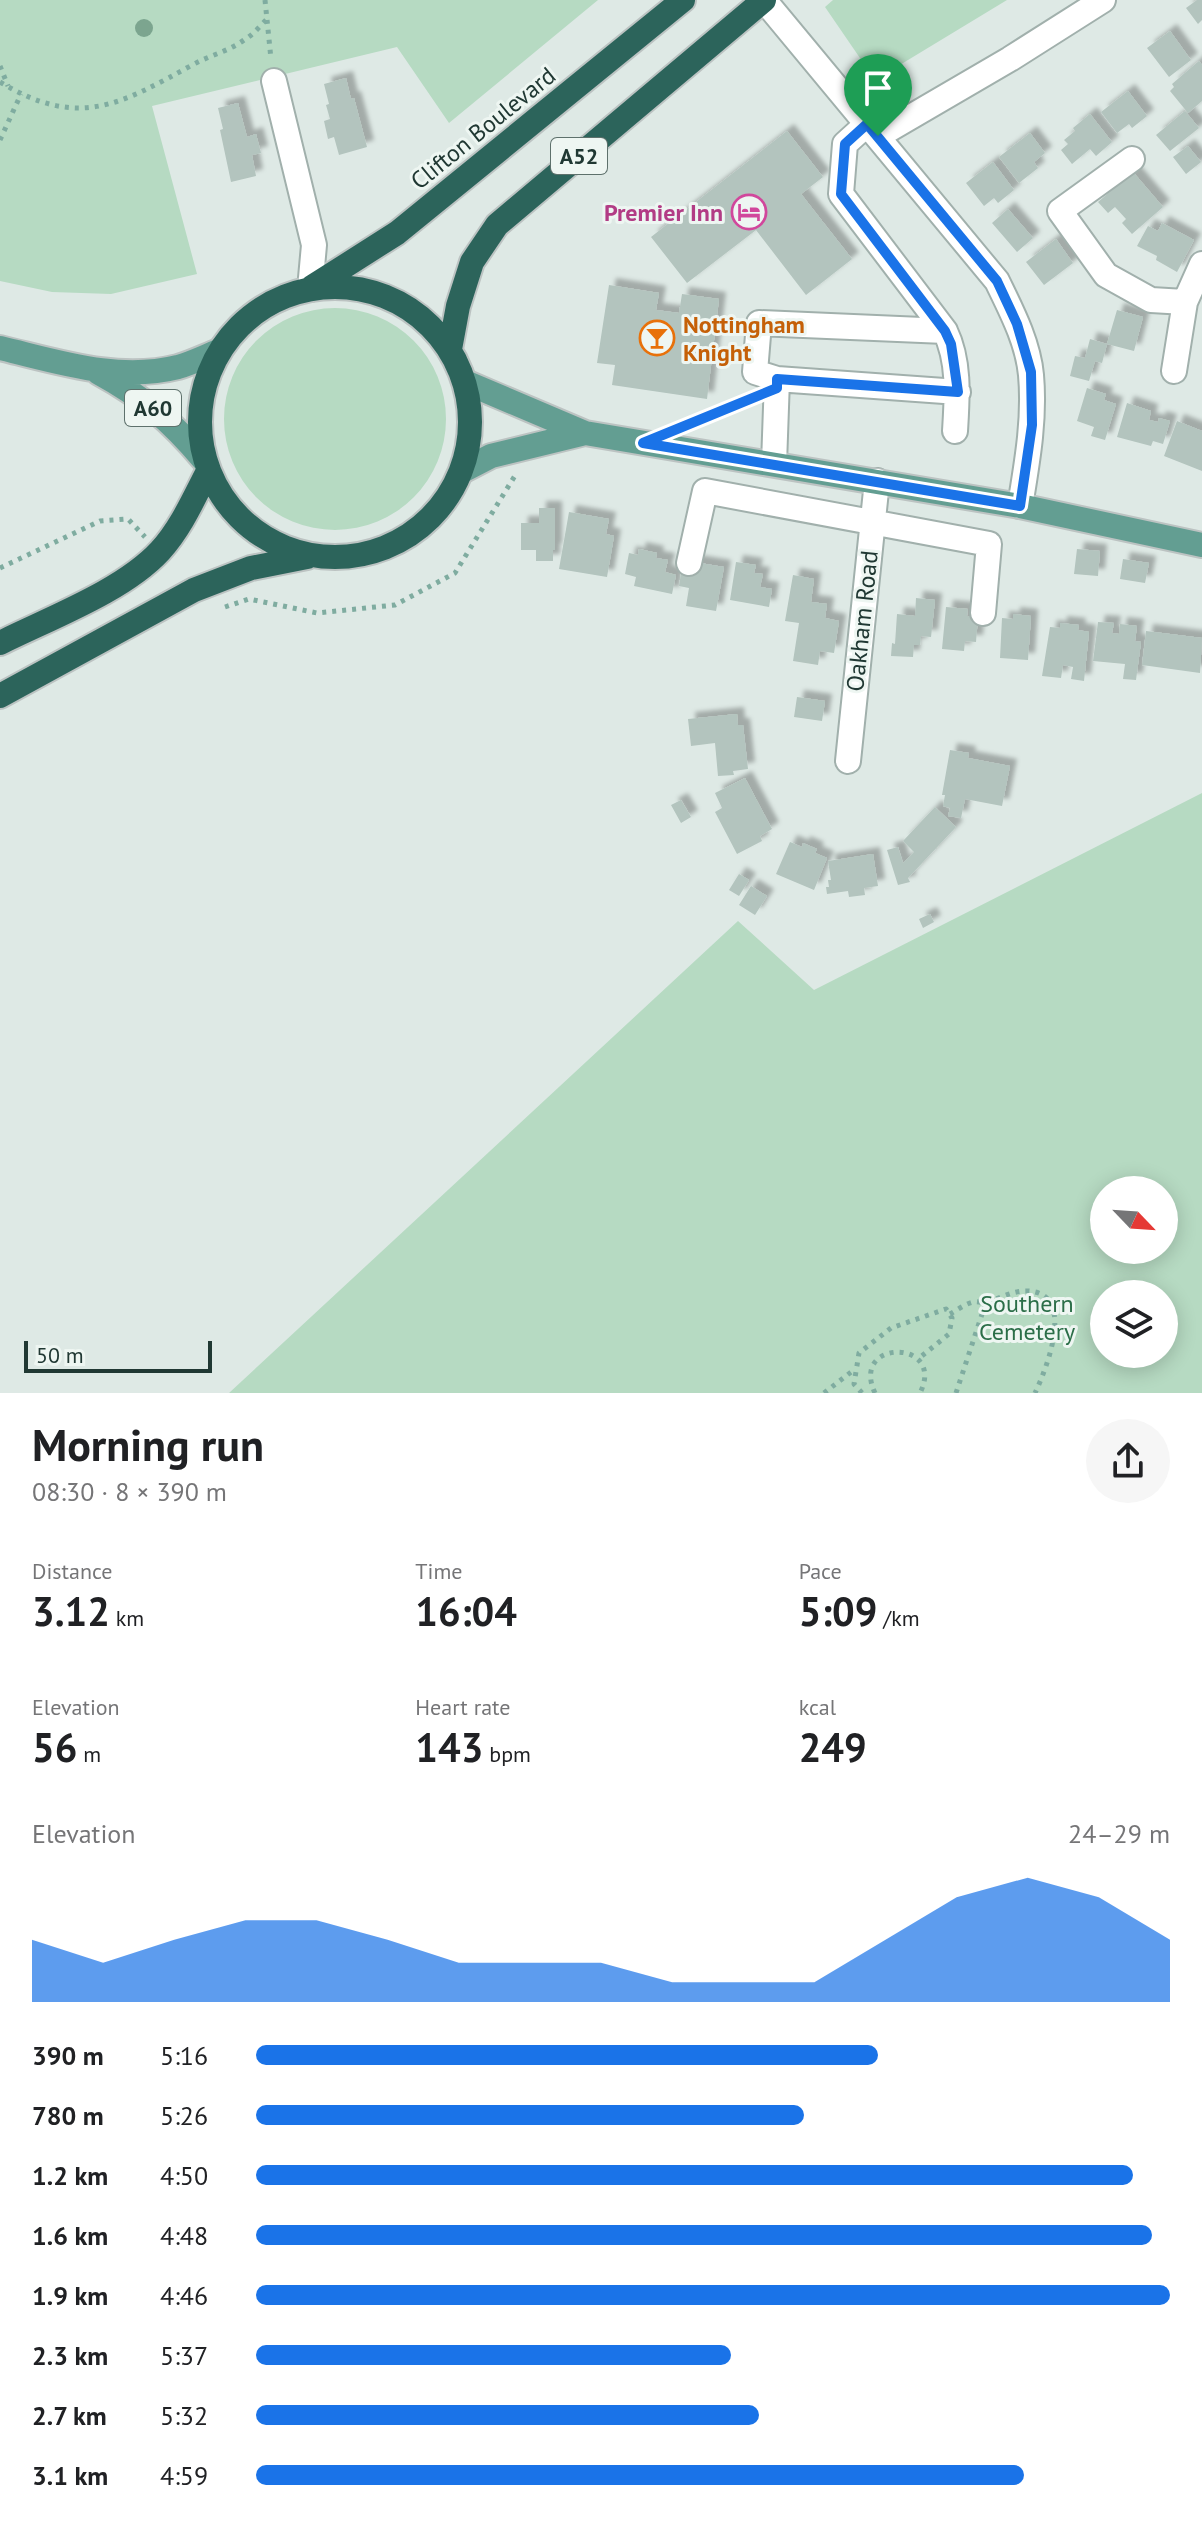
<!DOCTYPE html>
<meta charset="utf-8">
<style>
body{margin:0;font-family:"PT Sans",sans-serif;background:#f6f6f6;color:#202124;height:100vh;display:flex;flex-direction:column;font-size:30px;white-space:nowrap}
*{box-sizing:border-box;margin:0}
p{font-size:26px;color:#757577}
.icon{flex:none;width:44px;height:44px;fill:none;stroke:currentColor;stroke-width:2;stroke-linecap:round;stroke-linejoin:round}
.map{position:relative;height:1393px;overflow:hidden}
.sheet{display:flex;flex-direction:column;background:#fff;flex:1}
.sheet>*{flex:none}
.needle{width:52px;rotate:115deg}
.tools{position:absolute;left:1090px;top:1176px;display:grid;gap:16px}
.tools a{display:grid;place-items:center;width:88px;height:88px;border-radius:50%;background:#fff;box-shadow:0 4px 20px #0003;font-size:40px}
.scale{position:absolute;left:24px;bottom:20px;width:188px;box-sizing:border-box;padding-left:8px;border:4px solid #203833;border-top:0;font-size:22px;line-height:28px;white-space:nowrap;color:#203833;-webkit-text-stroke:6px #eef6f2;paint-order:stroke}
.pin{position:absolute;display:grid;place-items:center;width:68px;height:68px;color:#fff;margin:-82px -34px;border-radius:50% 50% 50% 0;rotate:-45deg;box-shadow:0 0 8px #0007}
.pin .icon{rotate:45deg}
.round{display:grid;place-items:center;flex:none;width:84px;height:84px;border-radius:42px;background:#f6f6f6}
.headline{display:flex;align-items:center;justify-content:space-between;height:136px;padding:0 32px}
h1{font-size:44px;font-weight:700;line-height:60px}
.metrics{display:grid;grid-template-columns:repeat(3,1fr);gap:12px;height:136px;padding:8px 32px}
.metrics div{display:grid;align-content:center}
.metrics b{font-size:40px;font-weight:700}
.metrics small{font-size:22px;font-weight:400}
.metrics p{font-size:22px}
.chart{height:224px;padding:16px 32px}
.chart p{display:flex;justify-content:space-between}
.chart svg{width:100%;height:144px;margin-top:8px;fill:#1a73e8;opacity:.7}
ul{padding:0 32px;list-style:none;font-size:26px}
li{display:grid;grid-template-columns:128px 96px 1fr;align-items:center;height:60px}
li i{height:20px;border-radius:10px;background:#1a73e8}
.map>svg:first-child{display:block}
</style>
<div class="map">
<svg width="1202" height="1393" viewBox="0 0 1202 1393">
<defs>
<filter id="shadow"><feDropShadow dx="7" dy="-7" stdDeviation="2" flood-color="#0004"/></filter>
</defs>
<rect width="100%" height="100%" fill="#dee9e5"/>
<path fill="#b6dac2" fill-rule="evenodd" d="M0 0H598L449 123 397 47 152 106 197 274 111 294 52 292 0 281Z
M833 0H1007L875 80 825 7Z
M224 419a111 111 0 1 1 222 0a111 111 0 1 1-222 0Z
M1202 793V1393H229L738 921 814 990ZM1104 1190H1164V1250H1104ZM1104 1294H1164V1354H1104Z"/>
<path fill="#b3c4be" filter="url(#shadow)" d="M1197 0H1202V20L1198 24 1186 8Z
M1170 31 1191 60 1169 77 1147 48Z
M1199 61 1202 65V101L1188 113 1170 91 1174 87 1172 84Z
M346 78 351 99 354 98 367 147 339 155 334 137 328 139 324 121 330 119 326 105 329 104 324 84Z
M1128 91 1147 116 1132 128 1129 124 1117 133 1101 112Z
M238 103 247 137 256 134 261 153 252 155 256 176 231 182 220 130 223 129 218 108Z
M1185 111 1199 128 1170 151 1156 135Z
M1090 114 1112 142 1096 156 1090 149 1072 164 1061 150 1068 144 1064 140 1075 131 1073 128Z
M787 131 823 177 801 194 852 259 806 295 756 230 687 283 651 237Z
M1030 133 1045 153 1034 162 1038 168 1019 183 999 157Z
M1188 146 1201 162 1186 174 1173 157Z
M993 162 1014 190 998 203 994 198 984 206 966 183Z
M1133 172 1163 207 1132 234 1122 223 1126 219 1115 207 1108 213 1098 202Z
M1008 209 1033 238 1017 252 992 223Z
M1162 223 1194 240 1177 272 1156 260 1157 256 1137 246 1148 226 1158 231Z
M1056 239 1073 263 1044 285 1026 262Z
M609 285 659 293 656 310 679 313 682 294 719 299 707 399 612 385 615 365 597 363Z
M1117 310 1143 317 1134 351 1107 344Z
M1090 339 1107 344 1102 363 1095 361 1089 381 1070 376 1075 356 1085 358Z
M1087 388 1106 394 1104 400 1116 404 1105 440 1091 436 1094 427 1077 421Z
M1127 403 1151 411 1149 420 1158 422 1159 418 1170 421 1163 444 1153 441 1151 446 1117 437Z
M1177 421 1202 431V471L1164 456Z
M539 508H555V550H553V561H536V550H521V523H539Z
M569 512 609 519 606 534 614 536 607 577 559 569Z
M639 549 657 553 656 558 668 560 665 572 676 575 672 594 634 586 636 577 625 574 629 553 638 555Z
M1077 549 1100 551 1098 576 1074 574Z
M1123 559 1149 563 1145 583 1120 579Z
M694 562 724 567 716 611 686 606 689 588 679 586 682 567Z
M736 562 756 565 754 573 763 574 760 587 772 589 769 607 730 600Z
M793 575 814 579 811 602 827 604 825 618 839 621 834 653 820 651 818 665 793 661 799 623 785 621Z
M916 598 935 600 931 637 921 636 920 645H914L913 657 891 656 892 643 895 644 897 614 915 616Z
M946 607 968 609 967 616 978 617 976 642 965 641 964 651 942 649Z
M1013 614 1031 616 1028 660 1000 658 1002 618 1013 619Z
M1098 622 1114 623 1112 633 1119 634 1120 624 1137 626 1135 641 1141 642 1136 680 1123 679 1125 664 1093 661Z
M1060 623 1079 625 1078 630 1089 632 1084 681 1071 679 1073 667 1063 665 1061 678 1042 676 1050 627 1060 628Z
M1146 631 1202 638 1200 673 1142 665Z
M797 697 825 701 822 721 794 717Z
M737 714 738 725H743L748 769 733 771 734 775 718 776 715 743 691 746 688 719Z
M950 750 969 753 968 758 1010 766 1002 806 965 799 961 818 948 816 950 808 943 806 945 795H942Z
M745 778 772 829 760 836 762 841 737 854 715 812 722 808 715 793Z
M681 800 691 817 681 823 671 805Z
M935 807 956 827 908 878 910 882 898 885 887 850 898 847 903 863 914 852 903 841Z
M790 842 802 847 803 843 817 849 815 853 827 858 814 890 776 874Z
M873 854 878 886 864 888 865 895 849 897 848 891 827 894 826 887H829L828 880H831L828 861Z
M739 874 749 880 739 896 729 890Z
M751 886 767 896 755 915 739 905Z
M930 914 934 922 923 928 919 919Z"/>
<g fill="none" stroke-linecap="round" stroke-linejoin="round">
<g stroke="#a1b0ac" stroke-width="28">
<path id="minor" d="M764 0 997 281C1011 310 1028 342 1031 375 1035 419 1027 463 1020 506
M274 81 314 245 310 289
M867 124 845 144 841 194 945 331C960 362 957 398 955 431
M878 136 1010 59 1103 0
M1132 159 1060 211 1106 275 1151 300 1185 302
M945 331 759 323 755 372 777 379 958 392
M1174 371 1185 302 1202 264
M774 464 777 379
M689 563 705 491 989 544 983 613
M848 761 877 481"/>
</g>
<g stroke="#bcc3c2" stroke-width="28">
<path id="major" d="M0 348C59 362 118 382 178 367 192 363 206 356 219 351
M99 373C143 397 171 421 203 459
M465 382 585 433 1020 506 1202 545
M462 471 491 456 585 433"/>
</g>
<g stroke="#bcc3c2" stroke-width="28">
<path id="highway" d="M200 422a135 135 0 1 1 270 0a135 135 0 1 1-270 0Z
M312 287 397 233 683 0
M450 349 458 306 472 262 497 225 764 0
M0 643C50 618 123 591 160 551 181 528 194 498 208 471
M0 696 194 590 251 568 307 557"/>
</g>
<path stroke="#7faca0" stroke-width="5" stroke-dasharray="4 6" stroke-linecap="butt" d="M265 0 271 59
M0 66 8 86
M0 82C79 130 121 104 194 64 211 55 229 51 244 40 253 35 260 26 267 19
M0 140 21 94
M686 425 754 397
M0 568 100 521 128 519 145 537
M225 607 249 599 317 613 395 605 455 573 516 474
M950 1314C957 1310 965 1304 973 1302 977 1301 981 1303 985 1302 1000 1299 1013 1290 1028 1291 1077 1293 1046 1370 1035 1393
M824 1393 855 1369
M862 1393 854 1384 859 1353 891 1328 946 1309 952 1318 949 1334 918 1359
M875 1393C849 1338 947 1339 920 1393
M956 1393 986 1302"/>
<use href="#minor" stroke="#fff" stroke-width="24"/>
<use href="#major" stroke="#639e92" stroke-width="24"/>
<use href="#highway" stroke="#2c645b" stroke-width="24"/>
</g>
<circle fill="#7ca58f" cx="144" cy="28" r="9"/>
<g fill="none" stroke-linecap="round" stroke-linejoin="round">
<g stroke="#fff" stroke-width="16">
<path id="route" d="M867 124 997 281 1017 324 1031 372 1032 425 1020 506 643 443 777 388V379L958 392 951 344 945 331 841 194 845 144Z"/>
</g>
<use href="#route" stroke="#1a73e8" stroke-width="10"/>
</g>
<defs>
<g id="hotel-ring" transform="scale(1.8)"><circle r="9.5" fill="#eef6f2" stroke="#d1479c" stroke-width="1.5"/><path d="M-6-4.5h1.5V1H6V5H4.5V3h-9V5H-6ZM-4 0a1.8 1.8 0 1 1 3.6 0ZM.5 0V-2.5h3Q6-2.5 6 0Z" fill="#d1479c"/></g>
<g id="bar-ring" transform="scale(1.8)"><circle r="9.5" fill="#eef6f2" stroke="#e8710a" stroke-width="1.5"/><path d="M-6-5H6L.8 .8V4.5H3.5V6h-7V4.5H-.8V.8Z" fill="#e8710a"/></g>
</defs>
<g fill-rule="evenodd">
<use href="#hotel-ring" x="749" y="212"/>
<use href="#bar-ring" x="657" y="338"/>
</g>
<g text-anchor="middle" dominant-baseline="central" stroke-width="6" stroke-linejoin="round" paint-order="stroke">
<g fill="#eef6f2" stroke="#5e716c" stroke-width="2">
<rect x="551" y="138" width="56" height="36" rx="6"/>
<rect x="125" y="390" width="56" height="36" rx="6"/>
</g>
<g font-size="22" font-weight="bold" fill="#203833">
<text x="579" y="156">A52</text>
<text x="153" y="408">A60</text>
</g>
<g font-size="24" fill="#203833" stroke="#eef6f2">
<text transform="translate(483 128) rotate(-39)">Clifton Boulevard</text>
<text transform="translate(862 621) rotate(-84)">Oakham Road</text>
</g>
<g font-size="24" font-weight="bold" fill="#b23c85" stroke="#eef6f2" text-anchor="end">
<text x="723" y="212">Premier Inn</text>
</g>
<g font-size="24" font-weight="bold" fill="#c56008" stroke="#eef6f2" text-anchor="start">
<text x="683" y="324">Nottingham<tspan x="683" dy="28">Knight</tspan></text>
</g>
<g font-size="24" fill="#2b6e48" stroke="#eef6f2">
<text x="1027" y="1303">Southern<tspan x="1027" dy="28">Cemetery</tspan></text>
</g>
</g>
</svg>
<div class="tools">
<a><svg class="needle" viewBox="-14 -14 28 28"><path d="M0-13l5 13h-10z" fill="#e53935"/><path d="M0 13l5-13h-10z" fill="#757577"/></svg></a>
<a><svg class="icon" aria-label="layers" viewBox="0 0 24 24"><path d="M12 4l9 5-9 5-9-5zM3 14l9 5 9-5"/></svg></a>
</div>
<div class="scale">50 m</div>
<div class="pin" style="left:878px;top:136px;background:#1e9e55"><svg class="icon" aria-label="arrive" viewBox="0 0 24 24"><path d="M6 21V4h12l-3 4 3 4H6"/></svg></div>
</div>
<section class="sheet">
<div class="headline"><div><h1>Morning run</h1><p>08:30 · 8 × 390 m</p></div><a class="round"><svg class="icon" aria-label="share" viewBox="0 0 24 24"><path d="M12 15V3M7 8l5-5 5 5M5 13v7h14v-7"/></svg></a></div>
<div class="metrics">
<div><p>Distance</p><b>3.12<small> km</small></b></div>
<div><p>Time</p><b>16:04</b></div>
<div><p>Pace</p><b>5:09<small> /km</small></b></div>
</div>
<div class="metrics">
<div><p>Elevation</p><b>56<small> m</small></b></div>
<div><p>Heart rate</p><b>143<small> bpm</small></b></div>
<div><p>kcal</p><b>249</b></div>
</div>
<div class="chart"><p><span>Elevation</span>24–29 m</p>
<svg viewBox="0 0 160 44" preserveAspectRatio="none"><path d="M0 44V25L10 32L20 25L30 19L40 19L50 25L60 32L70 32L80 32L90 38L100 38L110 38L120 25L130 12L140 6L150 12L160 25V44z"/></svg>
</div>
<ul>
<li><b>390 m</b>5:16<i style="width:68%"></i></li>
<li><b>780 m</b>5:26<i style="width:60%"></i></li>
<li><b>1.2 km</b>4:50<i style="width:96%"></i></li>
<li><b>1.6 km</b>4:48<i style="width:98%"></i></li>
<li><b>1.9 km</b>4:46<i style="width:100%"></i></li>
<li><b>2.3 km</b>5:37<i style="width:52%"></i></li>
<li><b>2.7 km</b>5:32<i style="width:55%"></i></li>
<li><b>3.1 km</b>4:59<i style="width:84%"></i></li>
</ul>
</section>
